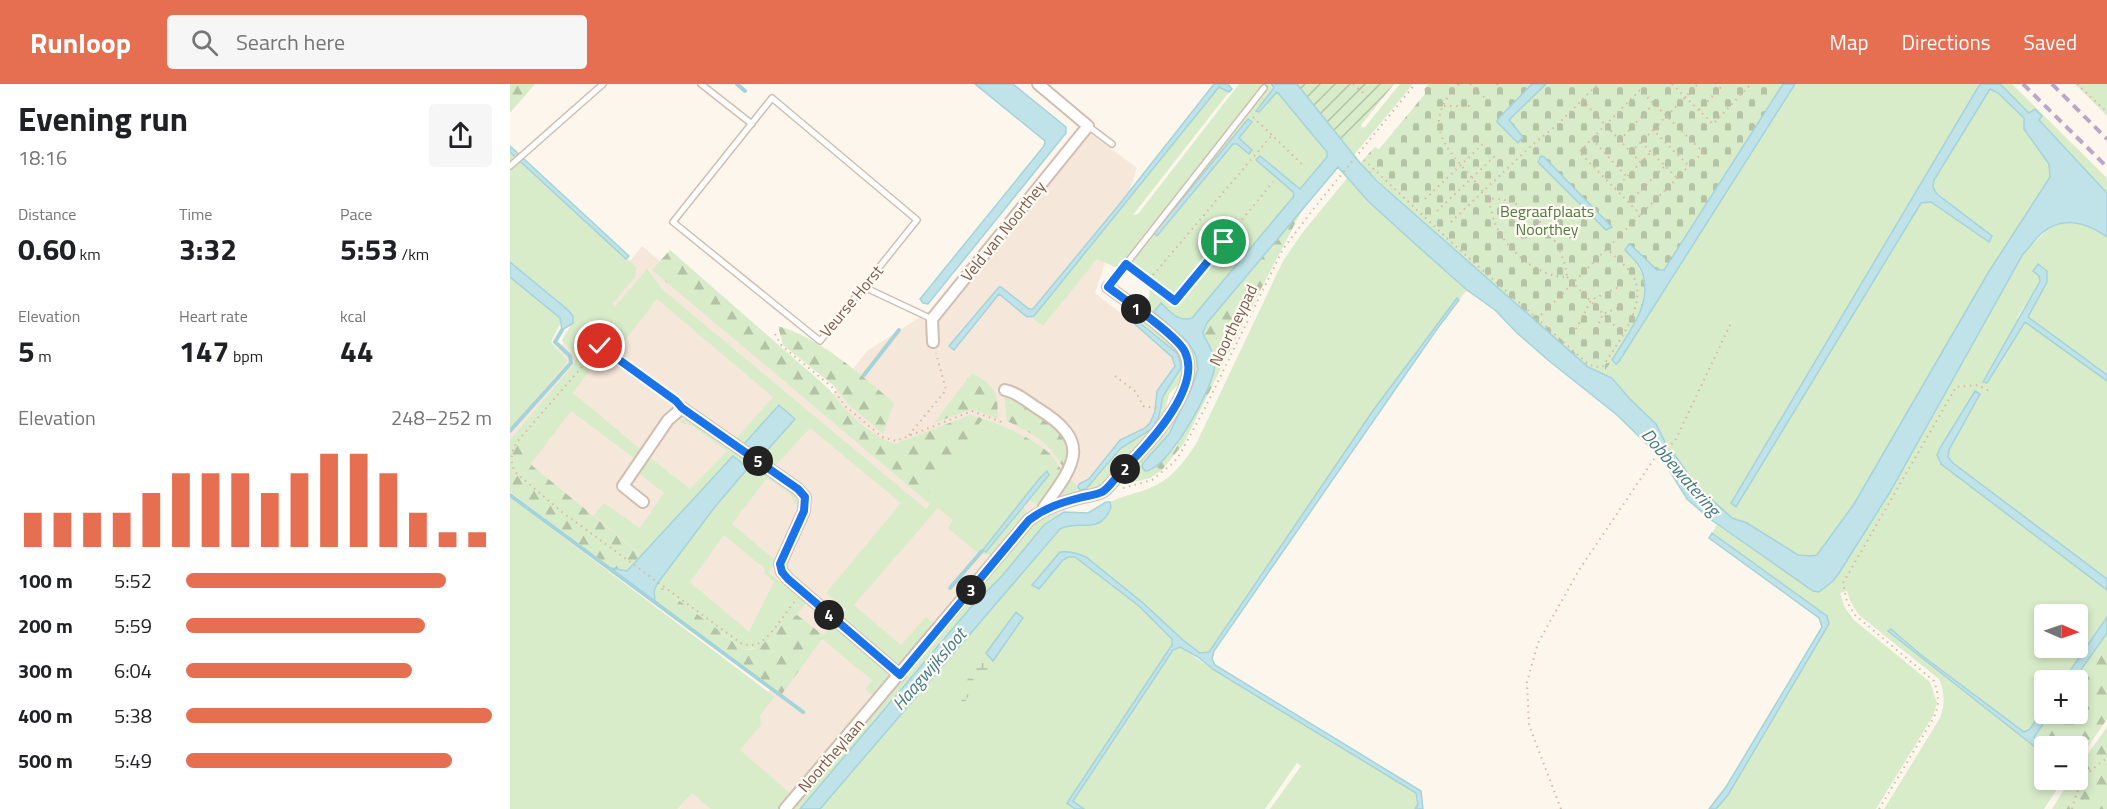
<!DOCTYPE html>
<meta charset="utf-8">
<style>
body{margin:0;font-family:"Titillium Web",sans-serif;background:#f6f6f6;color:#202124;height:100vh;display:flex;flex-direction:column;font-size:22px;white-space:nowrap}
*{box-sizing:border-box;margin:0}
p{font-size:20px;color:#757577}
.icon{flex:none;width:33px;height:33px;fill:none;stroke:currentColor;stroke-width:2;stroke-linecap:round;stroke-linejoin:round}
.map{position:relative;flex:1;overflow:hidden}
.drawer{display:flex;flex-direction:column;background:#fff;width:510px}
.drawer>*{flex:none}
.needle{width:39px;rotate:92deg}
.controls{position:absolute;left:1524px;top:520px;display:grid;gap:12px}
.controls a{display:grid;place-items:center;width:54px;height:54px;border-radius:6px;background:#fff;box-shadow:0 3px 9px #0003;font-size:30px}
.pin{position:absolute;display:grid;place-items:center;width:51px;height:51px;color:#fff;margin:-26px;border:3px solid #fff;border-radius:50%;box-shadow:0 2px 6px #0007}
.km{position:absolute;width:30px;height:30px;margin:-15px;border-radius:50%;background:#222;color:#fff;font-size:16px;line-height:30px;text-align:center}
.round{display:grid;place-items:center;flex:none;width:63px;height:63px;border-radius:6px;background:#f6f6f6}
.overview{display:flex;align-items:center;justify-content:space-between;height:102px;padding:0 18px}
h1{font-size:33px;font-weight:700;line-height:45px}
.metrics{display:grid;grid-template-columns:repeat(3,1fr);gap:9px;height:102px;padding:6px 18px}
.metrics div{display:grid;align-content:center}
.metrics b{font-size:30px;font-weight:700}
.metrics small{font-size:16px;font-weight:400}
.metrics p{font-size:16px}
.chart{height:168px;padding:12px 18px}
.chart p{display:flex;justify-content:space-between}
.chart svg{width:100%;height:108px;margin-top:6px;stroke:#e76f51;stroke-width:6}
ul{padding:0 18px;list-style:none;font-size:20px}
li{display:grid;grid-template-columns:96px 72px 1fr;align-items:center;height:45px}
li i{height:15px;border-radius:8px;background:#e76f51}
header{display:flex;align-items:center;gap:36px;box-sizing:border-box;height:84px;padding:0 30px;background:#e76f51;color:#fff}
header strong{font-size:28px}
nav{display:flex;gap:33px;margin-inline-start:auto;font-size:21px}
.search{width:420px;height:54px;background:#f6f6f6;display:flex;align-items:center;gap:15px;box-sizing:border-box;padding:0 21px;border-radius:6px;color:#757577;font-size:22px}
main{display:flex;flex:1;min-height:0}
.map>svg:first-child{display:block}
</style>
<header>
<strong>Runloop</strong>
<div class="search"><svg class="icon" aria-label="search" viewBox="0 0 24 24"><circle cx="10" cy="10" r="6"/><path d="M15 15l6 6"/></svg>Search here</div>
<nav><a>Map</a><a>Directions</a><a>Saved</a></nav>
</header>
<main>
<section class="drawer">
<div class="overview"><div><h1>Evening run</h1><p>18:16</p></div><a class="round"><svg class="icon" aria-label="share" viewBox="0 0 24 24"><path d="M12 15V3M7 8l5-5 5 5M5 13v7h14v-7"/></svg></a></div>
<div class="metrics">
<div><p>Distance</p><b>0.60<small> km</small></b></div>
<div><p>Time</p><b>3:32</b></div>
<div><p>Pace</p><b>5:53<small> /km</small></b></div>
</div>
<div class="metrics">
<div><p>Elevation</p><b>5<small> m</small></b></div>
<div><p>Heart rate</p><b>147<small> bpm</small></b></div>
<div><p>kcal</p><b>44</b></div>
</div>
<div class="chart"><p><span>Elevation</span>248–252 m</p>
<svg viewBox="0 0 160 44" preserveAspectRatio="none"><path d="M5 44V30M15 44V30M25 44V30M35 44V30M45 44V22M55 44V14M65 44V14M75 44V14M85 44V22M95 44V14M105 44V6M115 44V6M125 44V14M135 44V30M145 44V38M155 44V38"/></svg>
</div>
<ul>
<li><b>100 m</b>5:52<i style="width:85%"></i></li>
<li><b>200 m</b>5:59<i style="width:78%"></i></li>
<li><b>300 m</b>6:04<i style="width:74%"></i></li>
<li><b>400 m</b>5:38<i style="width:100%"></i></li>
<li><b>500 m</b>5:49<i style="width:87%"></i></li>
</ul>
</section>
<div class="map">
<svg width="1597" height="725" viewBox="0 0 1597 725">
<defs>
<pattern id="forest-firs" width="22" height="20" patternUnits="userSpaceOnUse" patternTransform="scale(1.5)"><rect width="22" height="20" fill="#d8ecc9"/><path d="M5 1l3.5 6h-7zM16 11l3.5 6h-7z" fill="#b4c2a5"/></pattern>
<pattern id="wetland-marsh" width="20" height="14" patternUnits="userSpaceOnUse" patternTransform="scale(1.5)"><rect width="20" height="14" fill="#d8ecc9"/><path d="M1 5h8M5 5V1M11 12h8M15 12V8" fill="none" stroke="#b4c2a5"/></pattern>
<pattern id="cemetery-stones" width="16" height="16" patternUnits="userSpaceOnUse" patternTransform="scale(1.5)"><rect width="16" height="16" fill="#d8ecc9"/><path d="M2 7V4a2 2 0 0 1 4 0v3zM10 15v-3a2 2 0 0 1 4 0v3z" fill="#b4c2a5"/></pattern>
<pattern id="garden-furrows" width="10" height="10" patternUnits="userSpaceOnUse" patternTransform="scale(1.5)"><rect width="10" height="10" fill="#d8ecc9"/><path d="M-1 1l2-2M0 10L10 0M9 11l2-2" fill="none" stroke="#b4c2a5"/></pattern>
</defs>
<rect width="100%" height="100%" fill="#fdf6ec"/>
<path fill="#f5e8da" d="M572 43 627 84 585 209 665 271 668 276 646 335 572 406 525 464 300 725H169L281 579 0 374V324L132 162 317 318 357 267 426 223Z"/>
<path fill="#d8ecc9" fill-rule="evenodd" d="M729 0H759L817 68V73L790 105H788L784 112 682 234C667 238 661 229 651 219L644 228 678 258 686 272 688 285 670 329 656 354 644 366 641 387 646 383 652 386 640 394 616 400 613 399 614 392 650 350 682 280 638 228 640 203 631 195 587 175 533 242 522 234 709 3 719 8 623 131 628 130Z
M890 0H903L844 71 837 62 852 44 855 43Z
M1285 0H1470L1221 418 1227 422 1411 119 1421 117 1478 158 1427 110 1423 103 1424 96 1480 5 1488 9 1514 34V45L1539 80 1540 93 1478 189 1344 420 1307 471 1300 472 1288 471 1237 439 1222 434 1186 401 1162 367H1157L1153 363 1154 361 1146 340 1119 314 1102 294 1093 290 1102 276V278L1108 279Z
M1490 0H1502L1597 94V109L1529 36 1532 31 1525 25 1519 29Z
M1565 0H1597V32Z
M0 68 126 183 125 193 103 219 105 223 137 185 153 206 416 425 420 420 414 415 472 335 537 387 476 468 512 422 520 432 482 472 471 469 469 470 438 444 443 436 428 424 344 521 391 561 416 533 427 542 391 585 330 534 337 526 316 509 391 419 300 344 266 381 252 372 285 335 269 322 234 360 226 355 263 313 147 215 105 269 167 313 162 321 91 271 63 309 130 365 124 374 61 327 30 368 6 349 64 280 66 273 52 257C57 245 67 239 58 226L0 178Z
M838 93 858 117 957 206 949 216 947 214 862 328 699 568 690 569 673 556 632 518 576 473 567 469 550 468 522 501 529 505 553 476 558 472 565 473 629 522 662 555V561L557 719 565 725H310L550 445C570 435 589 452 601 424L600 418C613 412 627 409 640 404 661 396 676 376 687 358L773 177 793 148Z
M1559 138 1572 139 1597 153V291L1518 233 1537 198 1529 192 1530 196 1507 234 1512 239 1518 238 1597 297V495L1443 379 1438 373 1439 366 1470 310 1427 371 1597 506V533L1553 597H1534V624L1520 645 1514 649 1410 570 1381 545 1378 547 1534 670V696H1553L1534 725H1374L1430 634C1435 620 1435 609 1429 595L1349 531 1341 519 1337 507 1330 509 1335 524 1344 536 1420 598 1427 619 1423 632 1366 725H1206L1218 711 1319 540 1317 532 1202 449 1207 441 1303 507 1323 497 1329 489 1380 408 1513 170 1540 143ZM1534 531H1568V564H1534Z
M0 193 52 236 41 258 57 276 56 280 0 345Z
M617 226C635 227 662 259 674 273L672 297 659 310 654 332 628 368 591 403 582 408 547 418 545 415 559 394 568 403 587 394 616 360 633 352 642 345 649 332 653 312 668 289 671 280 668 270 621 230 617 233 618 234 612 230Z
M169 335 183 337 285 408 290 418 285 420 280 410 257 394 222 440 265 476 259 489 296 519 287 531 271 540 257 558 250 563 235 566 147 500 181 454 238 384 223 372 131 471 84 431 94 419 130 444 154 409 127 388 138 372 180 405 217 367 181 341 173 340ZM214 451 255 485 254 489 264 498 239 548 180 498Z
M539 389 549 397 534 418 528 422 518 415Z
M0 413 265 613 250 631 251 641 230 666 282 711 270 725H201L182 709 168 725H0Z
M547 425 548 430 534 441 492 492 461 524 290 725H279L512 451 525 437Z
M322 541 384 591 366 614 355 605 362 596 311 554Z
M670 563 704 586 906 709 908 720 905 725H760L791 682 787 679 755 725H574L563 717 663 566Z"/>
<path fill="url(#forest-firs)" d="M0 0H25L0 29Z
M792 126 740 226 734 216 725 226 734 238 674 359 652 386 646 383 666 363 702 293 704 274 693 249 697 239Z
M160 166 319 305C335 328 358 350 385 360L460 331C482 336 526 355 541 371 546 376 550 384 554 391L549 397 472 336 414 415 142 186Z
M268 242C312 255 349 289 384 319L373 350 337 319 323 301 273 261Z
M462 289C488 305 487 305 488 335L462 325 424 339Z
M494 310H497L552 346 561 366 555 386C536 356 528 352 497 337Z
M6 349 30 368 20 380 131 471 117 487 101 484 0 408V356Z
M147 500 235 566C254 566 258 553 270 541 275 537 282 534 287 531L313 551 312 555 272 610 145 517 144 507Z
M1597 549V635L1568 677V663H1535L1524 653 1540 630H1568V597H1563Z
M1597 643V725H1542L1560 696H1568V684Z"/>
<path fill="url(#wetland-marsh)" d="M476 569 483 577 451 623 447 622 445 617 446 612Z"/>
<path fill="url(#cemetery-stones)" d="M918 0H1022L988 35 1010 58 1013 53 999 36 1036 0H1273L1154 186H1147L1121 161 1119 171C1157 208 1115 255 1093 290L1078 283 1065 273 908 135 850 79 865 63 869 65 915 10 914 5Z"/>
<path fill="url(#garden-furrows)" d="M787 0H884L851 41 852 44 837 62Z"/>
<path fill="#bfe3e8" stroke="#a5d3da" stroke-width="1.5" d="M465 0H503L556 43V49L418 220 413 219 410 215 534 62 535 57Z
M704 0H718L722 5 719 8 709 3 524 232 517 233 489 210 444 266 439 262 489 203H491L519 225H523L608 122Z
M761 0H787L850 79 868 98 1078 283 1102 294 1119 314 1146 340 1155 358 1153 363 1157 367H1162L1186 401 1222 434 1237 439 1288 471 1300 472 1307 471 1344 420 1478 189 1540 93 1539 80 1514 45V34L1488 9 1480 5 1424 96 1423 103 1427 110 1482 152 1479 158 1421 118 1411 119 1226 423 1221 419 1470 0H1490L1519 29 1525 25 1532 32 1529 36 1597 109V153C1577 139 1553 131 1532 149 1525 155 1520 163 1513 170L1380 408 1329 489 1323 497 1309 508 1303 507 1200 435 1177 415 1151 373 1153 371 1149 366 1146 369 1107 331 1038 276 1007 249 985 226 957 206 903 158 858 117 828 83 697 239 693 249C697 260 705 268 705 280 705 301 658 387 635 387L632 383 633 379 659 350 682 303 688 285 686 272 678 258 644 228 651 219C661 228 667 238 682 234L784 112 783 108 746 76 750 72 790 105 817 73V68L767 8 749 28 746 27 764 4Z
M1022 0H1036L999 36 1013 53 1008 59 987 38 988 35Z
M1273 0H1285L1108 279 1106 280 1102 276C1117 250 1144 220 1132 188 1129 179 1121 173 1115 166L1119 160 1121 161 1147 186H1154Z
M738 35 742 38 729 54 742 66 739 70 727 60H723L647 152 644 149Z
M0 62 119 172 116 175 0 68Z
M1031 72 1034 73 1102 143 1096 146 1028 78Z
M0 178 58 226 63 232V239L52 246 50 234 0 193Z
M1528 180 1537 187V198L1518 233 1597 291V297L1515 238 1477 299 1473 298 1530 197 1529 192 1523 187Z
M947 214 949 216 927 245 704 567 702 575 705 581 911 707 913 725H905L908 720 906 709 704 586 688 573 670 563 663 566 563 717 574 725H565L557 719 662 561V555L629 522 565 473H558L553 476 529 505 522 501 550 468C560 467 567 469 576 473L632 518 673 556 690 569 699 568 862 328Z
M619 230 668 270 671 284 653 312 649 332 642 345 611 364 576 405 570 406 568 403 569 400 579 395 610 356 635 344 640 339 645 327 647 307 665 282 662 273 618 234Z
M1465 307 1470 310 1439 366 1438 373 1443 379 1597 495V506L1431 380 1427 371 1430 364Z
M269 321 285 335 252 372 234 360Z
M223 372 238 384 204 424 147 500 144 507 145 517 137 513 101 484 117 487Z
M537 387 539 391 476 468 472 467 529 395Z
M596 418H600L601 424C589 452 570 435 550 445L310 725H290L461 523 492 492 534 441 543 435 554 428 578 429Z
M1202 449 1317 532 1319 540 1218 711 1206 725H1199L1216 703 1312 543 1309 534 1199 454Z
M506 528 513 534 483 577 476 569Z
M1597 533V549L1563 597H1553Z
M1381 545 1410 570 1514 648 1520 645 1534 624V630H1540L1524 653 1535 663 1534 670 1378 547Z"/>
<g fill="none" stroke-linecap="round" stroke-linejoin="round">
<path stroke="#a5d3da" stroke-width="4" d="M227 0 235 7
M354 291 389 246
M0 347 61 279 60 272 45 258 52 246
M0 411 293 628
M440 504 472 467"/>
<g stroke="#d1beb0" stroke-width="8">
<path id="lane" d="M191 0 242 40
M262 14 407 136 310 257 163 138Z
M578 42 602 60
M0 82 93 0
M616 180 638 197
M354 203 422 235
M598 203 754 4"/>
</g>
<g stroke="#d1beb0" stroke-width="14">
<path id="street" d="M423 258 422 235 578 42 528 0
M495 306C508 309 516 317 527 324 583 358 565 380 534 423
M133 418 113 402 158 336 172 324 288 405 295 413 294 427 270 480 272 488 278 495 390 591
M275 725 519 436C535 424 550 419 569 414 576 412 586 411 592 408 599 404 605 394 611 388 634 365 693 305 675 269 668 252 615 216 598 203"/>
</g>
<path stroke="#d9b8a5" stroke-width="2" stroke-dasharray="1.5 4.5" stroke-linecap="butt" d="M843 0 857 12
M949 0C901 48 951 74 976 112 981 121 982 133 986 142 999 168 1028 193 1057 193 1054 163 1032 132 1004 119 997 115 985 115 977 114
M960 0 978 17
M987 0 990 3
M1162 0 1203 40 1241 0
M1567 0 1597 28
M1072 16 1131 79
M934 22H961
M1189 26 1214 0
M743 33 795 83
M1144 45 1188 0
M1082 55 1117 93
M1110 56 1144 19
M1131 58 1167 94
M1121 68 1143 46 1179 82
M854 76 940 157 1077 279 1085 283 1093 282C1107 260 1139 219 1123 192 1118 183 1105 173 1097 165
M1105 105 1141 68
M915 115 976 57
M1119 118 1155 82
M927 127 987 70
M941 138 1022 61 1047 41 1088 0
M643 191 762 51
M1057 193 1109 246
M644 201 665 217 763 98
M1027 235 1193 68 1130 6 1069 68 1131 131
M89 245 90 262
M1066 245 1081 216 1109 203
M265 250 272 262 322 303 334 321 372 353 386 357 462 327 494 339
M1084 250 1093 230 1115 221
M605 292 626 308 633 322 650 325
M165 316 90 262 6 359C1 370 0 377 5 388L52 428 232 560C237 561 241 562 247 560 259 556 276 528 285 517
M399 351 436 306 426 269
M613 404 642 396 664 378 670 370 694 326 773 165 805 123 905 0
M1051 725 1019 641 1017 598 1028 559 1069 486 1144 375 1165 357 1221 239
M1369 725 1423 635C1430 621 1429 612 1424 597L1345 531 1337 518 1333 499 1446 303 1468 301 1479 307
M1562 725C1569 698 1574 690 1597 674"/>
<use href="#lane" stroke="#fff" stroke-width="5"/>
<use href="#street" stroke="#fff" stroke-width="10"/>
<path stroke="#b9a8c9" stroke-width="4" stroke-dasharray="9 6" stroke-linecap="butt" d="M1513 0 1597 83
M1542 0 1597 55"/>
</g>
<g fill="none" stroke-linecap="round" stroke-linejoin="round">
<g stroke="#fff" stroke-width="12">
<path id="route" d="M90 262 166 317 172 324 288 405 295 413 294 427 270 480 272 488 278 495 390 591 519 436C535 424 550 419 569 414 576 412 586 411 592 408 599 404 605 394 611 388 634 365 693 305 675 268 668 252 615 216 598 203L616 180 665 217 714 158"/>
</g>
<use href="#route" stroke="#1a73e8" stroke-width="8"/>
</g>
<g text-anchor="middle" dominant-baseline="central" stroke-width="4.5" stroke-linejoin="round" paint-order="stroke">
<g font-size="16" fill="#537a41" stroke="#fffaf3">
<text x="1037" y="127">Begraafplaats<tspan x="1037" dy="18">Noorthey</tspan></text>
</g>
<g font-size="16" fill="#7a5c4d" stroke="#fffaf3">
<text transform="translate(493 147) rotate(-51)">Veld van Noorthey</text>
<text transform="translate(341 217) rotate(-50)">Veurse Horst</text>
<text transform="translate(723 241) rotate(-64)">Noortheypad</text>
<text transform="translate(321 671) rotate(-49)">Noortheylaan</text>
</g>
<g font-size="18" font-style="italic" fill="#437c86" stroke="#fffaf3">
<text transform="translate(1171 388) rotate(49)">Dobbewatering</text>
<text transform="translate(419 585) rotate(-49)">Haagwijksloot</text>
</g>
</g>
</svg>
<div class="controls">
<a><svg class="needle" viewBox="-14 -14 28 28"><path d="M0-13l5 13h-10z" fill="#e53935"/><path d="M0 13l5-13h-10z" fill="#757577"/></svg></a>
<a>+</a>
<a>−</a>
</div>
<div class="pin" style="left:714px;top:158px;background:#1e9e55"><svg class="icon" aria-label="arrive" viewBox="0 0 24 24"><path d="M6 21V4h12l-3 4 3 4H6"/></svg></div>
<div class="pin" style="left:90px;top:262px;background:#d93025"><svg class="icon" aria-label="check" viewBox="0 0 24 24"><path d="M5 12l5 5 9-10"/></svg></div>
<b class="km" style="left:626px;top:225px">1</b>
<b class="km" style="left:615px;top:385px">2</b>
<b class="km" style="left:461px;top:506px">3</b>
<b class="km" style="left:319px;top:531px">4</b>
<b class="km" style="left:248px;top:377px">5</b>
</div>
</main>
